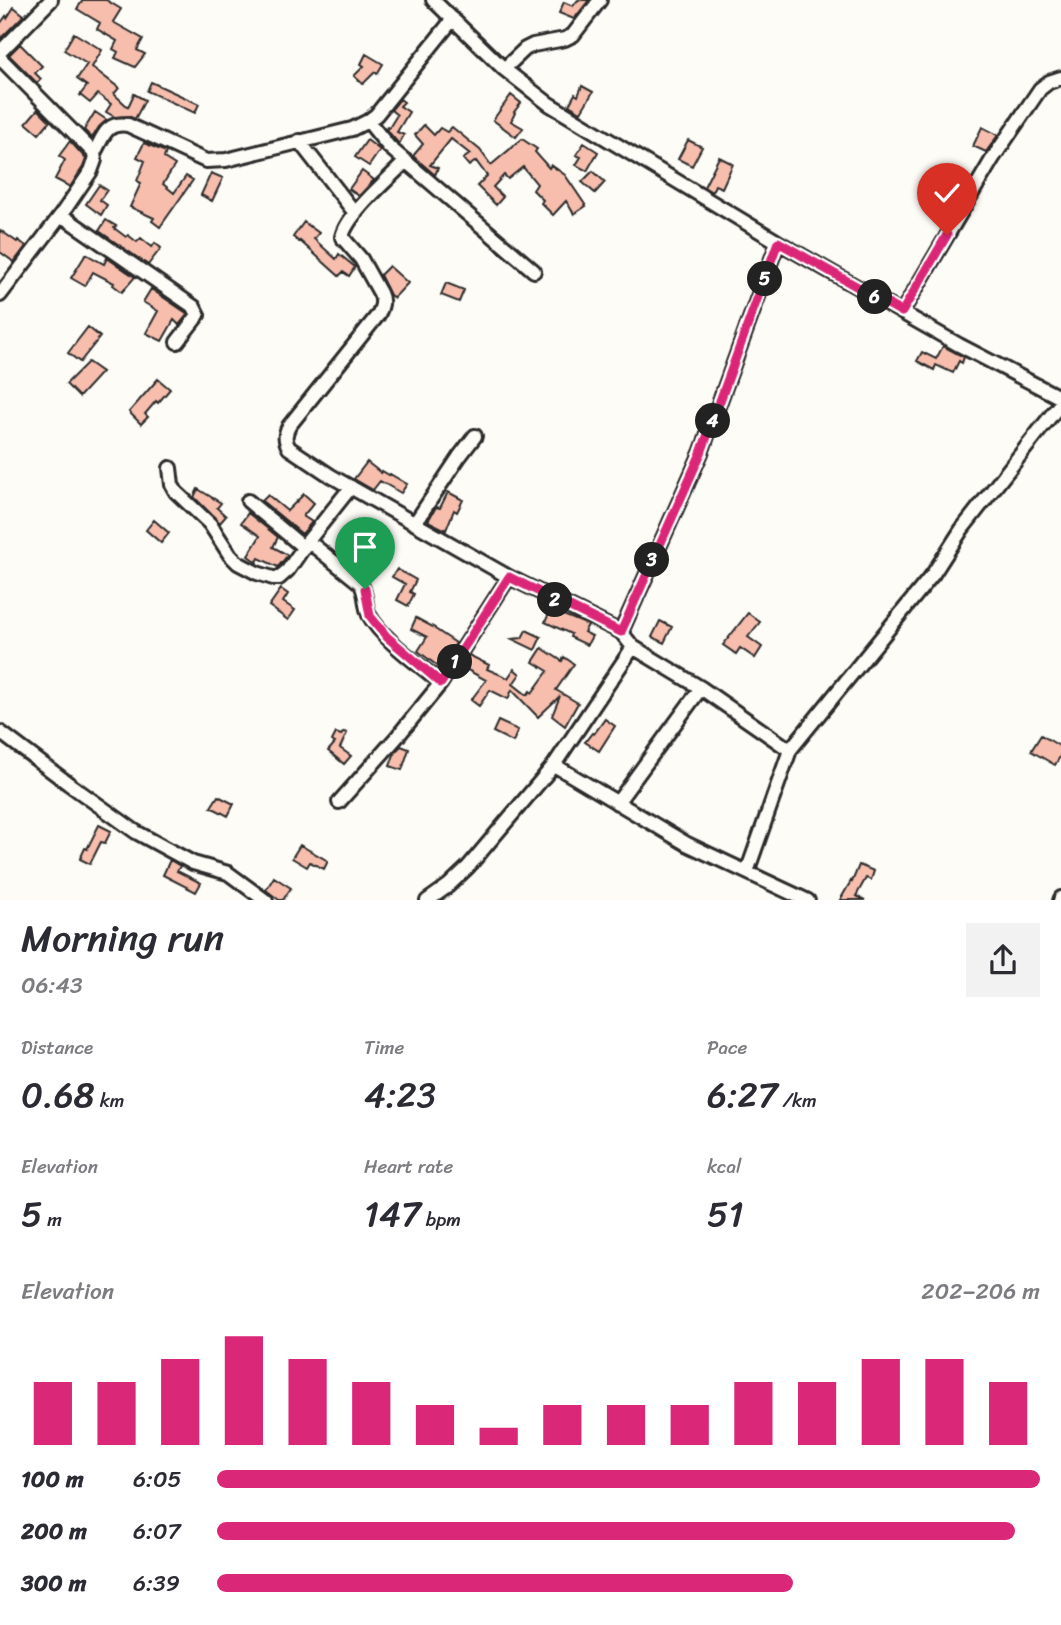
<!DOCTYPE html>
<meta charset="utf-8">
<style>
body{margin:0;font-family:Sriracha,sans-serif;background:#f2f2f3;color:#2b2b33;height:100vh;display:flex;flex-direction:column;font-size:26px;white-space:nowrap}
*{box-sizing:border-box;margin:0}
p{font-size:23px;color:#7c7c81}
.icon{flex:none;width:38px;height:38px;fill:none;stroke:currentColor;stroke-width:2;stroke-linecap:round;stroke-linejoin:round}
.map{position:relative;height:900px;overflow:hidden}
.drawer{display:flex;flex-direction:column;background:#fff;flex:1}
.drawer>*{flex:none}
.pin{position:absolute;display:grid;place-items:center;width:60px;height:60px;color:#fff;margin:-72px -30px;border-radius:50% 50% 50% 0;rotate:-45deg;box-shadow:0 0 7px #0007}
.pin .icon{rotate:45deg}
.km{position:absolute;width:35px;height:35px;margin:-18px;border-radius:50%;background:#222;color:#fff;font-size:19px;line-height:35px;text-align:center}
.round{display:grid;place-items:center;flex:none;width:74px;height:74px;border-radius:0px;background:#f2f2f3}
.overview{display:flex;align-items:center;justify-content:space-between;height:119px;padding:0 21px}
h1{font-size:38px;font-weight:600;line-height:52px}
.figures{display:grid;grid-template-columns:repeat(3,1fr);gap:10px;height:119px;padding:7px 21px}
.figures div{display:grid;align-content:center}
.figures b{font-size:35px;font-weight:600}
.figures small{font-size:19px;font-weight:400}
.figures p{font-size:19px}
.chart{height:196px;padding:14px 21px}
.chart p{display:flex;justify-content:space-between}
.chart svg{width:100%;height:126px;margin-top:7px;stroke:#db2777;stroke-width:6}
ul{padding:0 21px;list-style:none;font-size:23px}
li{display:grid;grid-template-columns:112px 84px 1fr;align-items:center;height:52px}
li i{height:18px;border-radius:9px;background:#db2777}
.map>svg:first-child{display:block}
</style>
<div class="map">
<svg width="1061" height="901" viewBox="0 0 1061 901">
<rect width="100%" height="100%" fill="#fdfcf7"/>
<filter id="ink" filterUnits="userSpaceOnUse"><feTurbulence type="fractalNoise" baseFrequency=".0143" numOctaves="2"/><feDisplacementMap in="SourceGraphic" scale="14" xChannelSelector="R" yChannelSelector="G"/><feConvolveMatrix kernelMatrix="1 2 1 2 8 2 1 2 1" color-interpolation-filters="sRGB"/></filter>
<g filter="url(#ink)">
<path fill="#f7beae" stroke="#2b2b2b" stroke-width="2" d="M83 0H106L121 9 113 22 143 39 137 50 145 54 135 67 115 58 118 52 113 49 117 41 97 29 100 23 77 9Z
M578 0H589L574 19 559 13 564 2 573 6Z
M14 7 24 15 0 39V24L6 16 7 18Z
M74 33 102 50 92 67 119 88 114 94 128 107 134 94 145 100 135 119 128 116 115 117 106 112 111 104 98 94 90 103 80 95 87 86 77 79 87 64 64 50Z
M20 44 42 66 35 73 41 79 37 83 9 55Z
M366 54 383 64 377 74 375 72 363 84 354 76 364 66 361 64Z
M151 82 199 104 195 113 147 91Z
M582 86 593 92 581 112 569 105 575 94 578 96Z
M511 95 521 103 514 112 515 113 511 121 523 128 516 137 493 120Z
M400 99 404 102 400 106 409 112 397 132 404 135 399 144 386 129 387 127 389 128 397 115 391 110Z
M38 109 50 121 39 134 26 123Z
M95 112 107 120 99 127 92 138 84 130Z
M424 125 434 135 440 128 447 132 452 127 480 150 491 165 522 139 537 149 535 152 549 168 551 165 565 175 586 206 574 214 566 201 553 215 541 203 543 200 533 190 537 184 523 167 508 179 504 175 493 187 503 197 496 205 477 186 487 176 476 161 469 166 463 159 470 154 451 139 430 165 438 168 435 175 413 156 423 144 415 135Z
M982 127 998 135 986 152 973 146Z
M367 140 380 150 369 166 355 157Z
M688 140 702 147 692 166 678 159Z
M70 141 86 159 83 167 70 187 55 179 65 160 59 156Z
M144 143 166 152 164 158 175 165 163 184 174 193 186 176 193 180 160 227 152 221 154 218 130 207 141 183 137 181 145 161 137 157Z
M584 143 598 152 587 171 576 165 581 157 576 155Z
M719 157 733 164 722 188 715 185 712 192 704 187Z
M362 171 374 180 359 196 349 189Z
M593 171 605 182 595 193 582 182Z
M211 173 223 178 212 201 201 195Z
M99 185 107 190 100 200 107 205 101 215 86 204Z
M106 220 116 226 114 228 126 237 128 235 137 242 141 238 152 247 155 243 161 248 148 265 99 231Z
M304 222 319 233 314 239 336 259 339 254 355 267 349 276 343 272 339 276 300 241 299 242 293 237Z
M0 230 17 242 18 240 26 246 14 262 0 252Z
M86 254 104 264 107 258 135 277 122 292 113 285 114 283 93 272 85 286 71 278Z
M389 266 408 283 394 298 390 295 380 275Z
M446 283 464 290 459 302 441 295Z
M151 289 188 314 179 325 174 320 162 341 146 333 158 311 143 302Z
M88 327 100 337 80 362 68 353Z
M943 346 964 357 962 363 959 361 953 373 936 365 934 370 917 361 922 352 936 359Z
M88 362 102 372 79 397 66 384Z
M158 379 170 389 158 403 156 401 145 414 148 417 141 424 129 412Z
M367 462 381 473 382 471 389 475 390 474 407 484 401 493 380 481 373 490 354 479Z
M198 489 221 503 217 508 226 516 220 523 194 497Z
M448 492 463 500 457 512 454 510 446 530 428 521 436 507 440 508Z
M304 494 314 503 303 516 312 522 302 534 262 501 268 495 287 511Z
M248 513 278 537 273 547 288 555 278 567 259 558 257 562 248 556 260 536 241 523Z
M154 520 169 533 161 543 146 530Z
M397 569 416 580 410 592 414 594 408 606 397 600 405 584 392 577Z
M281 589 288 594 283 602 295 610 288 620 269 606Z
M546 605 564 614 563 615 588 625 584 632 592 636 587 645 570 637 571 634 545 622 549 614 543 611Z
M748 613 760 622 748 637 762 647 755 658 740 648 736 654 723 645Z
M416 618 435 628V629L456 643 440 668 418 651 427 637 411 629Z
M660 621 672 627 664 643 652 637Z
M526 630 541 637 535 650 512 639 522 638Z
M542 648 562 661 564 657 574 664 556 690 578 703 565 726 552 716 560 696 538 717 512 690 508 699 490 690 479 706 471 700 486 680 462 667 469 655 489 665 487 669 508 678 514 669 520 674 513 684 527 695 530 691 532 693 548 671 533 662Z
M605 719 615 726 599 751 585 742 592 733 594 734Z
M498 721 518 730 513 742 493 732Z
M344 732 347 733 340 748 351 756 344 764 328 751 335 743 332 741 336 733 341 735Z
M1041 735 1061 747V755L1055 765 1031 751Z
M401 746 409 749 402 770 390 766 395 752Z
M218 796 234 804 228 816 211 807Z
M99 825 111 831 105 843 101 842 90 864 80 859 85 848 87 849Z
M300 845 328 861 324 869 310 862 307 867 292 858Z
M170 860 180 866 177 871 201 883 196 892 163 875Z
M859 865 874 871 871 880 866 878 856 896 865 900H840L851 881 852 882Z
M274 877 291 888 283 900H279L266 890Z"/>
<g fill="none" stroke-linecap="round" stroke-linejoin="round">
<g stroke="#2b2b2b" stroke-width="18">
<path id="minor" d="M433 0 504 69 549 104 778 242 959 345 1061 398
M0 52 51 0
M0 58 94 153 95 160 91 171 61 215 0 295
M504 69 525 49 533 45 565 39 573 35 600 0
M368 121 389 147 534 271
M299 141 355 213
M94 153C104 136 105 122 128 125L206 161 226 160 352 129 368 121 376 115 453 19
M406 161C389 179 347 214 342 237L361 259 380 293C384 301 382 307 378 315L289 426C285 434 284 439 289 448L331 476 509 577 621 632
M61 215 194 307 198 315 177 342
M902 312 993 158 1040 89 1049 82 1061 78
M170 468 172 485 176 492 210 524 230 555 238 563 257 573 273 578H279L288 570 308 541 351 487
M248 501 303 547
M415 523 459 457 475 436
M308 541 360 583C367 593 364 604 369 615 382 639 420 665 441 683
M633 647 701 688 790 750 933 574 962 529 1061 403
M0 732 69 784 136 832 193 863 228 873 266 901
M554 765 687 844 808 901
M339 802 397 737 441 683 509 577
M617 803 701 688
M747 872 790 750
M427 901 448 886 468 867 554 765 633 647 621 632 701 453 778 242
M1060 901 1061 898"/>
</g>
<use href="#minor" stroke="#fdfcf7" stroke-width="12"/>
</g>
</g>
<g fill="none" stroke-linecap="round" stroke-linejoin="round" filter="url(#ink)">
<g stroke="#fff" stroke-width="14">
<path id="route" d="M365 589 370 616 387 637 441 683 509 577 621 632 701 453 778 242 902 312 947 235"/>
</g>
<use href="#route" stroke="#db2777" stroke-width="9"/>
</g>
</svg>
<div class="pin" style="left:365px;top:589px;background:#1e9e55"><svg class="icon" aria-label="arrive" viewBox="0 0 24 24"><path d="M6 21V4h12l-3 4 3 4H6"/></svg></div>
<div class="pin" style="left:947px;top:235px;background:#d93025"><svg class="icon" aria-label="check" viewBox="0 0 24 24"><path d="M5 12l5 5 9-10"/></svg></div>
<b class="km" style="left:455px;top:662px">1</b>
<b class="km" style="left:555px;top:600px">2</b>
<b class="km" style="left:652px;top:560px">3</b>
<b class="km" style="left:713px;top:421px">4</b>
<b class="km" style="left:765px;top:279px">5</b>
<b class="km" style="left:875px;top:297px">6</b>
</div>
<section class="drawer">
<div class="overview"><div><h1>Morning run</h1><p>06:43</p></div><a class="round"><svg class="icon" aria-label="share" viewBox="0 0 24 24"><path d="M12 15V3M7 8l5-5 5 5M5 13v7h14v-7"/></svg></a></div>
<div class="figures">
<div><p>Distance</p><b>0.68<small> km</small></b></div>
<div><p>Time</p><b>4:23</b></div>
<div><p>Pace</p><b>6:27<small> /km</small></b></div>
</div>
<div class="figures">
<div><p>Elevation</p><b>5<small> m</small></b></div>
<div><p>Heart rate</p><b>147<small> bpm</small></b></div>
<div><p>kcal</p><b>51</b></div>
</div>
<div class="chart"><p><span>Elevation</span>202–206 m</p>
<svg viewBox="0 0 160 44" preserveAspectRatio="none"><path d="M5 44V22M15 44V22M25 44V14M35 44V6M45 44V14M55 44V22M65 44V30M75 44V38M85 44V30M95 44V30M105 44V30M115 44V22M125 44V22M135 44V14M145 44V14M155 44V22"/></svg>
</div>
<ul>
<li><b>100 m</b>6:05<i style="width:100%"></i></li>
<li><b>200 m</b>6:07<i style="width:97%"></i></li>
<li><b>300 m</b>6:39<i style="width:70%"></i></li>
</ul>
</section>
